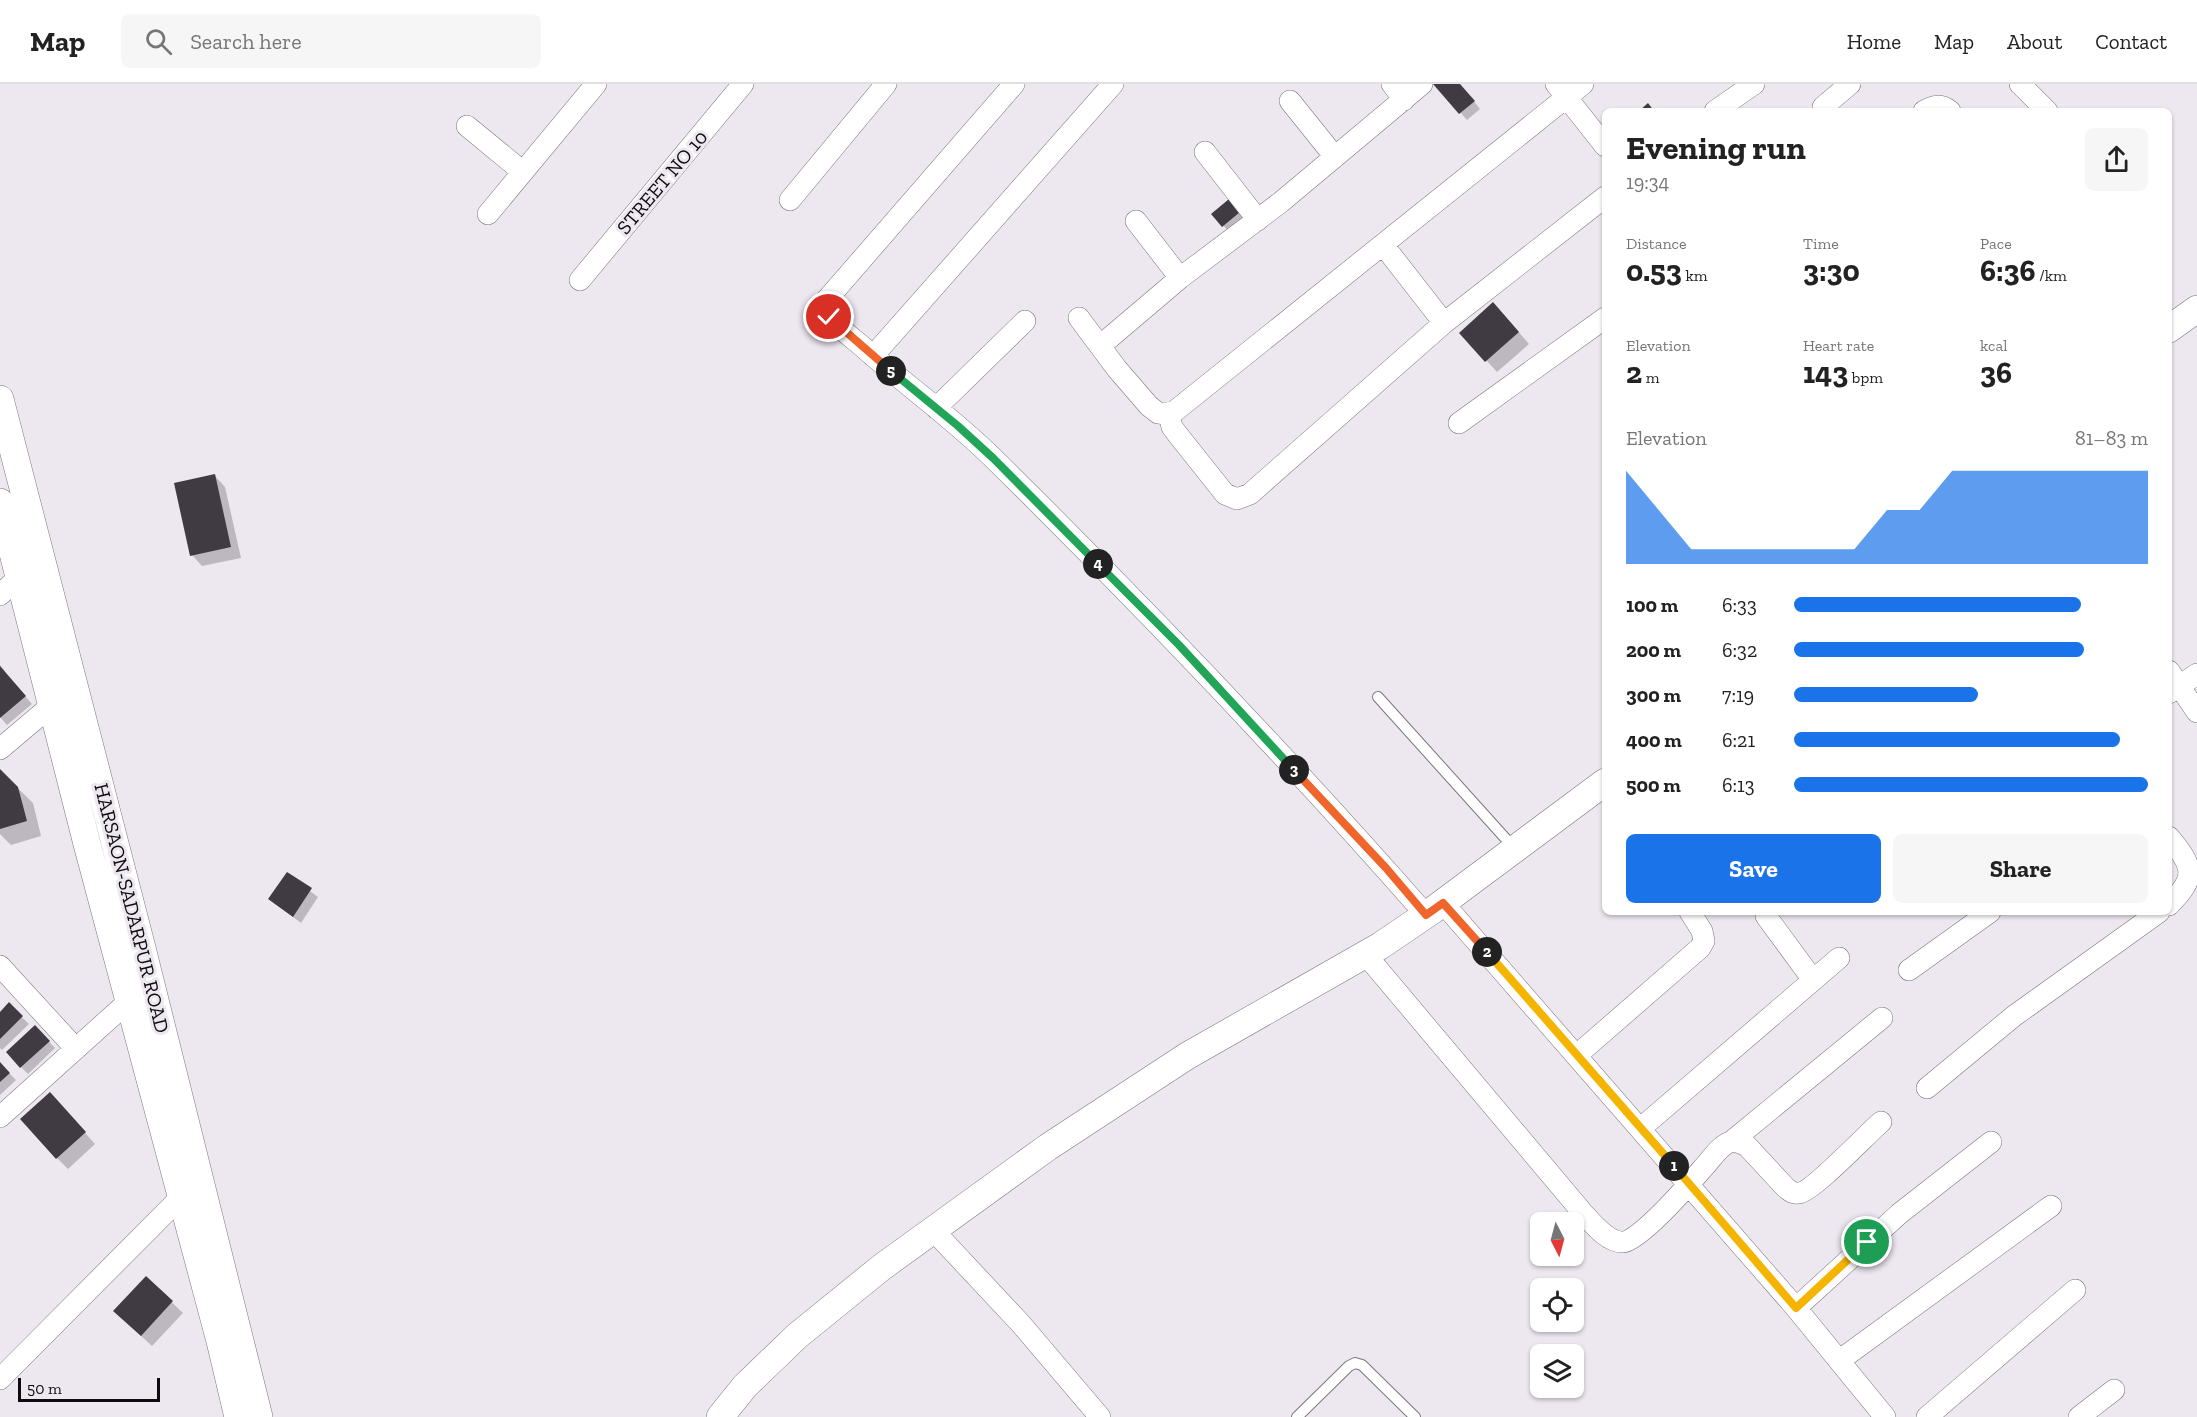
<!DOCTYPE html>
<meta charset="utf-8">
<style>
body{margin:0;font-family:"Zilla Slab",serif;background:#f6f6f6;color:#222;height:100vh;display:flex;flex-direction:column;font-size:22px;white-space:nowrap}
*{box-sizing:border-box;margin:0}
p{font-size:20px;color:#767676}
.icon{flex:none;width:33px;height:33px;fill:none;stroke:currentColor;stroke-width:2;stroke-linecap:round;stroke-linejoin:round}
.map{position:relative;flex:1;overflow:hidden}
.side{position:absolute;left:1602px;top:24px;width:570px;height:807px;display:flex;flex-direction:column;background:#fff;border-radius:9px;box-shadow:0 2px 4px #0004}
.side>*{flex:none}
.needle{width:39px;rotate:174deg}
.fabs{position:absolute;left:1530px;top:1128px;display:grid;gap:12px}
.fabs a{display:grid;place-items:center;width:54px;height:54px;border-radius:9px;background:#fff;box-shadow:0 2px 4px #0004;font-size:30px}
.scale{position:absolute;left:18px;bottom:15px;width:142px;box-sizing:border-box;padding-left:6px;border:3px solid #0d0b0e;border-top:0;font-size:16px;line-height:21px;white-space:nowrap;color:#0d0b0e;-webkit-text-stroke:4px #ede7f0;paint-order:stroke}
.pin{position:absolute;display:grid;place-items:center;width:51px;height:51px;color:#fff;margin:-26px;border:3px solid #fff;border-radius:50%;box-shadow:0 2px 6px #0007}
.km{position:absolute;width:30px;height:30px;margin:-15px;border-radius:50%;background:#222;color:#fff;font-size:16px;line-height:30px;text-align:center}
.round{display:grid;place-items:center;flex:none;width:63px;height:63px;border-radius:9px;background:#f6f6f6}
.headline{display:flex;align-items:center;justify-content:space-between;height:102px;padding:0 24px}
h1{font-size:33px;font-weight:700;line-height:45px}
.figures{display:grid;grid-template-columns:repeat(3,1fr);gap:9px;height:102px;padding:6px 24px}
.figures div{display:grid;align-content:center}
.figures b{font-size:30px;font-weight:700}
.figures small{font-size:16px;font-weight:400}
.figures p{font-size:16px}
.chart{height:168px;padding:12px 24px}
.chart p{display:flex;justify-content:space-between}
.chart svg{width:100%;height:108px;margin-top:6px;fill:#1a73e8;opacity:.7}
.primary-button{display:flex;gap:12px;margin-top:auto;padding:12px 24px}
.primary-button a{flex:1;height:69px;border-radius:9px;background:#1a73e8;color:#fff;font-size:24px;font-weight:700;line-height:69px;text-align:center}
.primary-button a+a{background:#f6f6f6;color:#222}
ul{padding:0 24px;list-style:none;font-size:20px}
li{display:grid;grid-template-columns:96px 72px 1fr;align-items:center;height:45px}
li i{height:15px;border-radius:8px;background:#1a73e8}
header{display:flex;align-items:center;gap:36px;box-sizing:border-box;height:84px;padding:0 30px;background:#fff;border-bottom:2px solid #e0e0e0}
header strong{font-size:28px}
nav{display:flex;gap:33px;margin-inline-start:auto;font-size:21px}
.search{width:420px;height:54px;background:#f6f6f6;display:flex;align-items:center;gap:15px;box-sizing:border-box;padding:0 21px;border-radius:9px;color:#767676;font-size:22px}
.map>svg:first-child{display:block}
</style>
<header>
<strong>Map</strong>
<div class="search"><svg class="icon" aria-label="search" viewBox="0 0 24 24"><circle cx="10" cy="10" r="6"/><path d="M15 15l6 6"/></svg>Search here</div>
<nav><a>Home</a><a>Map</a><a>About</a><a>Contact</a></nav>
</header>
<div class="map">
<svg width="2197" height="1333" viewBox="0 0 2197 1333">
<rect width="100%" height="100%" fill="#ede7f0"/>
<path fill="#0003" d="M1435 0H1460L1480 25 1467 36Z
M1229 117 1246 136 1230 149 1213 130Z
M1504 231 1529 260 1497 288 1461 249Z
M215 392 225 403 241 474 202 482 192 471Z
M0 581 5 587 4 588 32 620 7 641 0 633Z
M0 687 33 719 41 752 11 761 0 750Z
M287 790 318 813 301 839 269 815Z
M9 921 29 940 2 966 0 964V930Z
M42 950 55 964 28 990 21 983Z
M0 980 16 996 0 1011Z
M60 1021 95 1060 68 1085 57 1074Z
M146 1194 183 1229 152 1262 126 1238Z"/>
<path fill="#403b42" d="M1433 0H1460L1475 17 1459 30Z
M1648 19 1654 27H1639Z
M1229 115 1240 128 1222 143 1211 130Z
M1493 218 1519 248 1485 278 1459 249Z
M215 390 231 463 190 472 174 399Z
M0 582 26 612 0 634Z
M0 685 18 703 27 737 0 745Z
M287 788 312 804 293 833 268 815Z
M9 918 23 932 0 955V928Z
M35 941 50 957 20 984 6 968Z
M0 978 10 989 0 998Z
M50 1008 86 1048 56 1075 20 1035Z
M146 1192 173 1217 141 1252 113 1227Z"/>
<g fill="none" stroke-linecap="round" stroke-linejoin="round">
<g stroke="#7b767e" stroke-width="12">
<path id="service" d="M1378 613 1515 765
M1297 1333 1349 1282 1355 1279 1362 1281 1415 1333"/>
</g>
<g stroke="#7b767e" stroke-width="22">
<path id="minor" d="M1014 0 823 220V227C835 241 850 252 864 264 907 302 954 335 995 376 1144 523 1288 674 1426 831
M1392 0 1404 16
M1556 0 1605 62
M2020 0 2047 27
M1290 17 1335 73
M1823 23 1850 0
M1715 27 1754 0
M1924 27C1934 21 1941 20 1950 27
M467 42 523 88
M1205 68 1258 136
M790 116 886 0
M488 130 596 0
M1136 137 1180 194
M1384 162 1444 239
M580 196 743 0
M1079 234 1117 285 1149 322 1158 329 1164 330 1175 327 1583 0
M1100 262 1180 194 1281 118 1422 0
M873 272 1113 0
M936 324 1025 237
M1169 330 1172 343 1178 351 1225 410 1237 415 1250 410 1444 239 1605 113
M1459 339 1605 234
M0 511 19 493
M2169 587 2197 628
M2169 609 2197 590
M0 665 52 621
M2169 753C2194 783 2197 793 2169 821
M1443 819 1796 1224 1885 1333
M1766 832 1813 896
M1366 871 1583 1129C1592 1139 1608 1159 1623 1158 1639 1158 1691 1098 1703 1084 1711 1076 1719 1062 1730 1058 1736 1056 1741 1059 1747 1062L1786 1104C1790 1107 1793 1110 1799 1109 1812 1108 1867 1050 1881 1038
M0 882 76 965
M1909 886 1990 828
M1577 971 1700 864 1704 857 1702 847 1690 828
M1927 1004 2014 932 2159 828
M0 1033 129 917
M1641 1044 1839 874
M1732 1057 1882 934
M933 1146 1021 1240 1100 1333
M1796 1224 1899 1130 1991 1058
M1840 1276 2051 1122
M0 1295 181 1113
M1927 1333 2075 1206
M2079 1333 2114 1306"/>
</g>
<g stroke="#7b767e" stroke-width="28">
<path id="tertiary" d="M2169 245 2197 225
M0 315 142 864 259 1333
M0 418 87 760 220 1257 238 1333
M720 1333 745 1302 797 1252 882 1183 1048 1063 1187 972 1380 862 1433 826 1605 698"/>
</g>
<use href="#service" stroke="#fff" stroke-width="10"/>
<use href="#minor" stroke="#fff" stroke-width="21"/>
<use href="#tertiary" stroke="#fff" stroke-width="27"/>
</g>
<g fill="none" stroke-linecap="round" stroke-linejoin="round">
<g stroke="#fff" stroke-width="12">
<path id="split-1" d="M1674 1082 1796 1224 1867 1158"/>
</g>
<g stroke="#fff" stroke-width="12">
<path id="split-2" d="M1487 868 1674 1082"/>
</g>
<g stroke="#fff" stroke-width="12">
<path id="split-3" d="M1294 686 1386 784 1426 831 1443 819 1487 868"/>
</g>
<g stroke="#fff" stroke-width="12">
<path id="split-4" d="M1098 480 1179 561 1294 686"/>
</g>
<g stroke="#fff" stroke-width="12">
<path id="split-5" d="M891 287 958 342 993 374 1098 480"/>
</g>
<g stroke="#fff" stroke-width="12">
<path id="split-6" d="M829 233 891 287"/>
</g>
<use href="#split-1" stroke="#f5b400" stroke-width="8"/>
<use href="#split-2" stroke="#f5b400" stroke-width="8"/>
<use href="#split-3" stroke="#f0652b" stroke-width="8"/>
<use href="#split-4" stroke="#22a559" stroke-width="8"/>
<use href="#split-5" stroke="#22a559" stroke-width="8"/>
<use href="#split-6" stroke="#f0652b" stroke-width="8"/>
</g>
<g text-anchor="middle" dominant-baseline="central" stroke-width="6" stroke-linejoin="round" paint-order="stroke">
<g font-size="20" fill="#0d0b0e" stroke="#ede7f0">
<text transform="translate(662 98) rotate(-50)">STREET NO 10</text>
<text transform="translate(132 824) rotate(76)">HARSAON-SADARPUR ROAD</text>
</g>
</g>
</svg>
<div class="fabs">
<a><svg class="needle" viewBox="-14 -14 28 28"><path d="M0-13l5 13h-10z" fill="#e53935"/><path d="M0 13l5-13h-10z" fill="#767676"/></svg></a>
<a><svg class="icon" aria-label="locate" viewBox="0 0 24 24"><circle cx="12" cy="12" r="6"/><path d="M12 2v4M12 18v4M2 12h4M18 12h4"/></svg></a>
<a><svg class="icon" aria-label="layers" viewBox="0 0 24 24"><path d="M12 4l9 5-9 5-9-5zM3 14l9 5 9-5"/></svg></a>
</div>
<div class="scale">50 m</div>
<div class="pin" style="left:1867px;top:1158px;background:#1e9e55"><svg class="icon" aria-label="arrive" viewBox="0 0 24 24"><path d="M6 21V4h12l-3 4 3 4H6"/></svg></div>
<div class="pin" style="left:829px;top:233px;background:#d93025"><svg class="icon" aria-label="check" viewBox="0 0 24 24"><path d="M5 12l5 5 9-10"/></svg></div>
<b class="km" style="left:1674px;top:1082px">1</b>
<b class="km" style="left:1487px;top:868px">2</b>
<b class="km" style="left:1294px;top:686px">3</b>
<b class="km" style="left:1098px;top:480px">4</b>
<b class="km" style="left:891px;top:287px">5</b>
<section class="side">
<div class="headline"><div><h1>Evening run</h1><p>19:34</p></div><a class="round"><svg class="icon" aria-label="share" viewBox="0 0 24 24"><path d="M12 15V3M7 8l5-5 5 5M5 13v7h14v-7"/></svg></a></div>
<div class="figures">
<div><p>Distance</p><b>0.53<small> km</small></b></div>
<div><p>Time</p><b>3:30</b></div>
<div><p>Pace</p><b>6:36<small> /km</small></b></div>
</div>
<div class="figures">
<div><p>Elevation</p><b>2<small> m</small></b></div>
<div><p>Heart rate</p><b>143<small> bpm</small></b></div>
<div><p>kcal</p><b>36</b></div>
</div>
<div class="chart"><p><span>Elevation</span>81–83 m</p>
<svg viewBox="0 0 160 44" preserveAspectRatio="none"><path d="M0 44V6L10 22L20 38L30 38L40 38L50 38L60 38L70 38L80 22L90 22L100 6L110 6L120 6L130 6L140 6L150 6L160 6V44z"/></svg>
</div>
<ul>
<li><b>100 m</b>6:33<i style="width:81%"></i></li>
<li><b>200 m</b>6:32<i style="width:82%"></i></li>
<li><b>300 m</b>7:19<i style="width:52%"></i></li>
<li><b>400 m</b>6:21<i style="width:92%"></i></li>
<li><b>500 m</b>6:13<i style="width:100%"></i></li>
</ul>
<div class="primary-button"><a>Save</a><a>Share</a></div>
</section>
</div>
